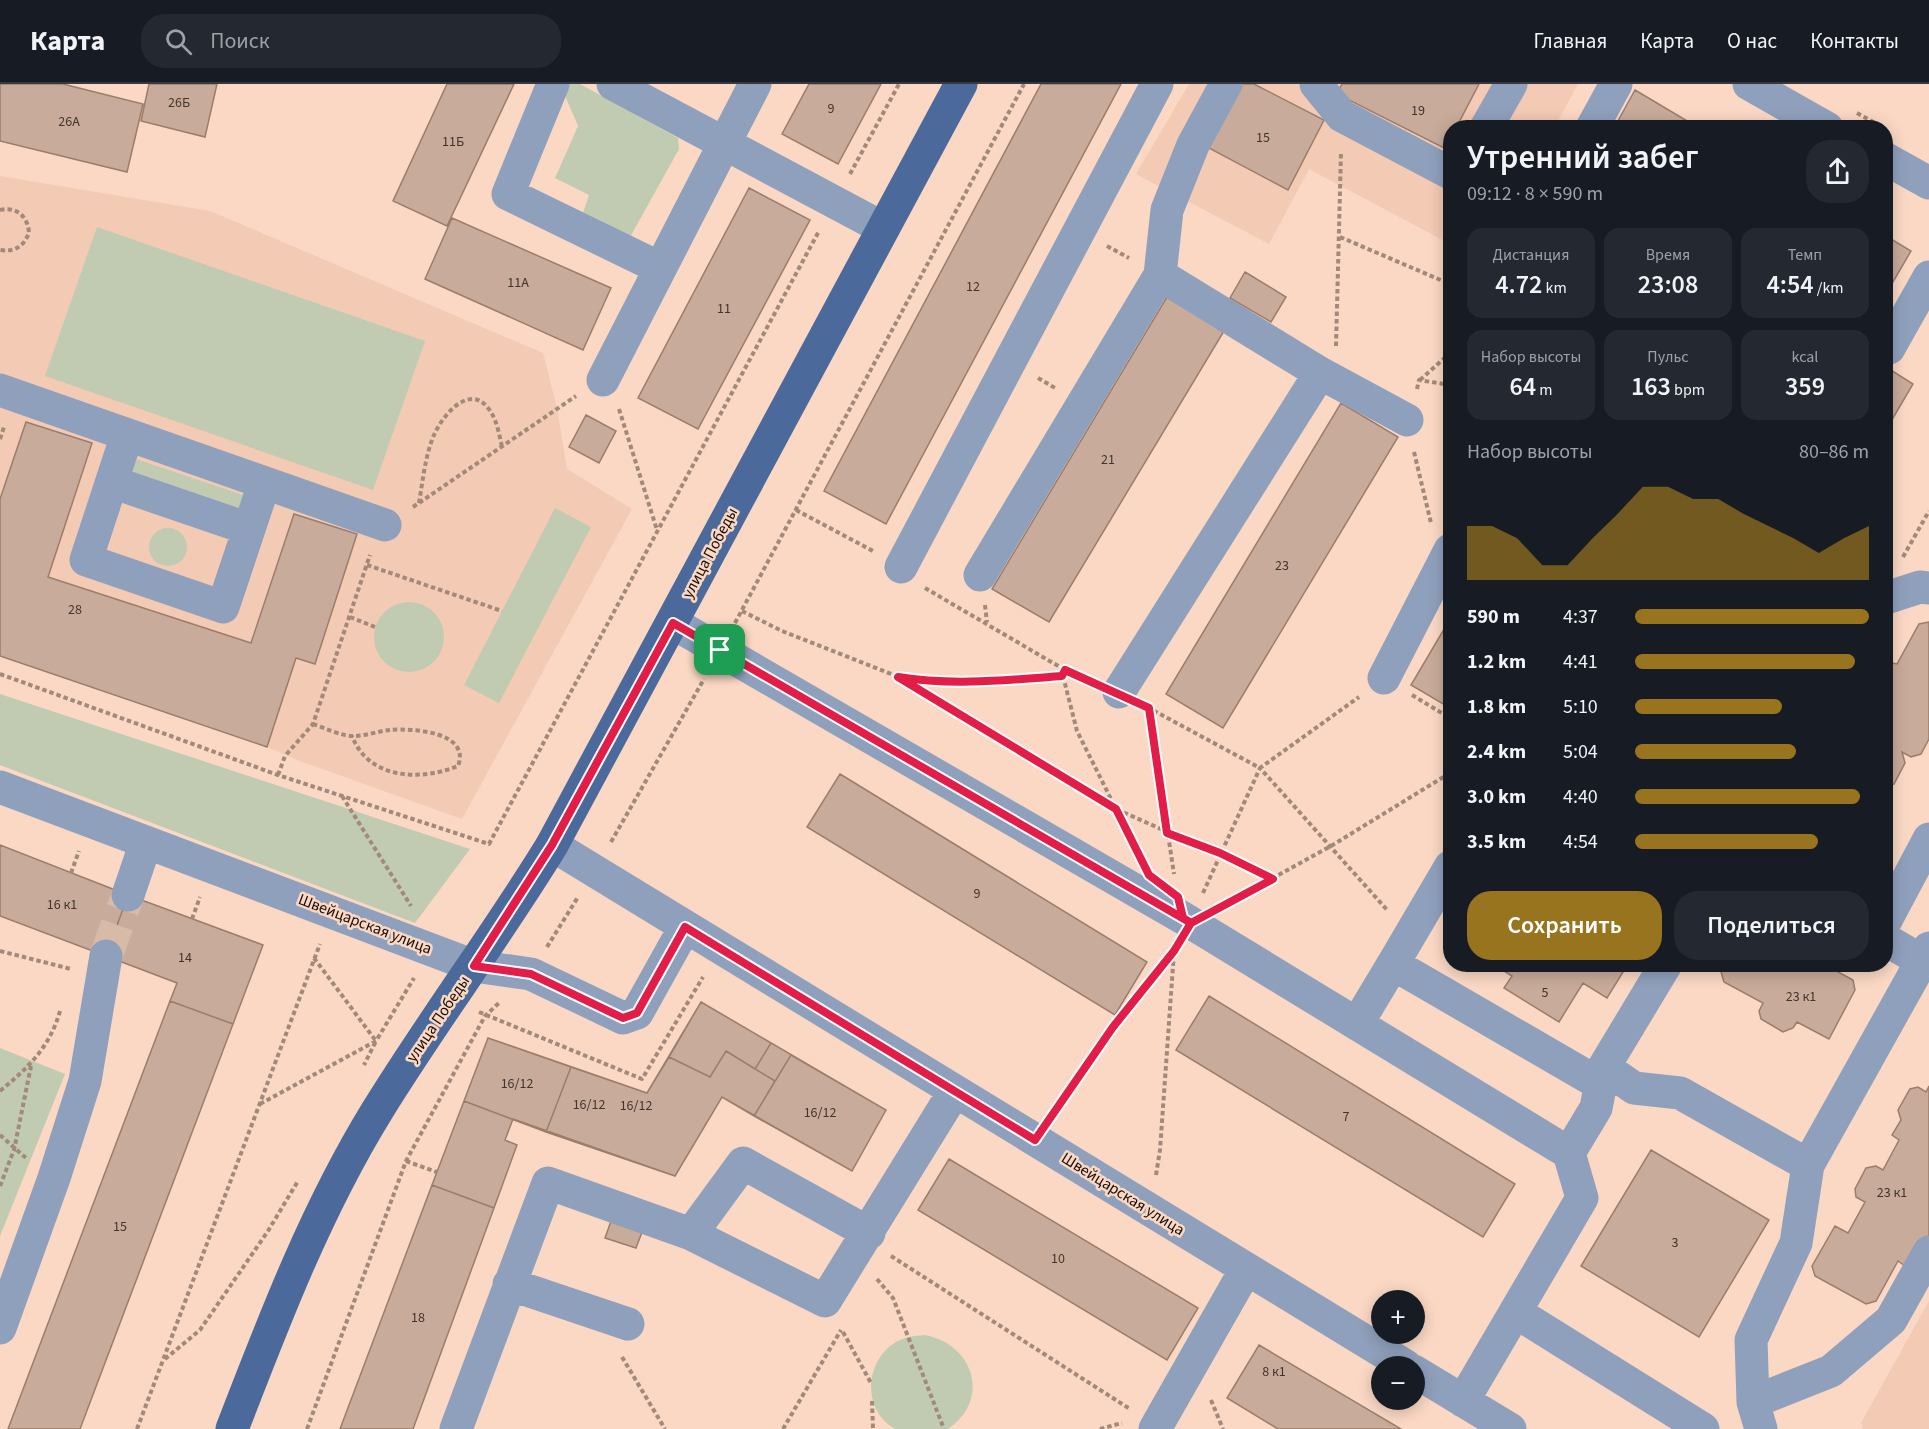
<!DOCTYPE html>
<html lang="ru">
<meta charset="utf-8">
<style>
body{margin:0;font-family:"Source Sans 3",sans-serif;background:#242831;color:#f1f3f6;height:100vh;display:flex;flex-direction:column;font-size:22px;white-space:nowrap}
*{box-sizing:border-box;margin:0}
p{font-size:20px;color:#9ea1a6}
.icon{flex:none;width:33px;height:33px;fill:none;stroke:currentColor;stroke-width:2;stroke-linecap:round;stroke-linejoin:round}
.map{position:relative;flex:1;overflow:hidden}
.sheet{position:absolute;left:1443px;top:36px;width:450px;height:852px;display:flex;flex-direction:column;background:#171b24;border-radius:24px;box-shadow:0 3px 15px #0003}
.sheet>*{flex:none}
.tools{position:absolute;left:1371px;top:1206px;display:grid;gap:12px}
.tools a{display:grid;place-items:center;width:54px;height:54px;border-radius:50%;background:#171b24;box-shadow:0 3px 15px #0003;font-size:30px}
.pin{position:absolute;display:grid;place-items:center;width:51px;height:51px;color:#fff;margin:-26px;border-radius:12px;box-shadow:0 3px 9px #0006}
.round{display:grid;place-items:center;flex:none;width:63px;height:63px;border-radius:24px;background:#242831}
.overview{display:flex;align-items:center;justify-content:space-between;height:102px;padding:0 24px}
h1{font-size:33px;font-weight:600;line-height:45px}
.stats{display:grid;grid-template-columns:repeat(3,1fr);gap:9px;height:102px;padding:6px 24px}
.stats div{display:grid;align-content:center;border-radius:15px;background:#242831;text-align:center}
.stats b{font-size:26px;font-weight:600}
.stats small{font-size:16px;font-weight:400}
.stats p{font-size:16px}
.chart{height:168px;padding:12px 24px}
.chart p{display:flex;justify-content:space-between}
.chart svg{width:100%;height:108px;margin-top:6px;fill:#98741e;opacity:.7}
.action{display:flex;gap:12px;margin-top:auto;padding:12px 24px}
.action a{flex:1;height:69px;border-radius:24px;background:#98741e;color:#fff;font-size:24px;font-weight:600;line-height:69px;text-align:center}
.action a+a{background:#242831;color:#f1f3f6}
ul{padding:0 24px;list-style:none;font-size:20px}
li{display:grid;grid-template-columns:96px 72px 1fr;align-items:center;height:45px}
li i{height:15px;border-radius:8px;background:#98741e}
header{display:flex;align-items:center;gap:36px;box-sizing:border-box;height:84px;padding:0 30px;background:#171b24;border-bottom:2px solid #363941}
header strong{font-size:28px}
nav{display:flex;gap:33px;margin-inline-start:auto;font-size:21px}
.search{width:420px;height:54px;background:#242831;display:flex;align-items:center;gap:15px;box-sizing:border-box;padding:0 21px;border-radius:24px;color:#9ea1a6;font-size:22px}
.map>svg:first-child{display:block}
</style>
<header>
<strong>Карта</strong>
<div class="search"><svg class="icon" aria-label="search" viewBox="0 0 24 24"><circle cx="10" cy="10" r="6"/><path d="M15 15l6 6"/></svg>Поиск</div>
<nav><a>Главная</a><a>Карта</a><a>О нас</a><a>Контакты</a></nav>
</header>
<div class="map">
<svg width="1929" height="1345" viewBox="0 0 1929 1345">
<rect width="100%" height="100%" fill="#fad8c4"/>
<path fill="#f3cab3" d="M1189 0H1578L1555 43 1450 44V160L1309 85 1269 160 1136 90Z
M0 92 210 127 543 269 557 324 567 385 632 425 462 735 300 677 267 663 0 572Z
M1929 1217V1345H1863L1861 1339Z"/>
<path fill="#c1cbb1" d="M560 0H580L678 54 679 65 629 155 581 135 589 111 555 94 578 42Z
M97 143 425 257 373 406 45 292Z
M130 373 252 414 245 434 124 393Z
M555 424 591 443 499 619 464 601Z
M149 463a19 19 0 1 1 38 0a19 19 0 1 1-38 0Z
M374 553a35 35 0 1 1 70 0a35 35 0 1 1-70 0Z
M0 610 470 765 415 839 0 681Z
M0 964 65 990 0 1152Z
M924 1251C973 1259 992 1315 948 1345H895C862 1327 864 1277 896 1258 905 1253 914 1252 924 1251Z"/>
<path fill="#c8ab9a" stroke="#9c7d6c" stroke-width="1.5" d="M0 0H63L143 20 127 88 0 57Z
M149 0H217L205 53 141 37Z
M447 0H514L447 142 393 117Z
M809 0H881L838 80 782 50Z
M1041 0H1121L886 440 824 407Z
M1240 0H1254L1324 36 1288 106 1207 63Z
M1342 0H1479L1456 44H1450V55L1446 65 1337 10Z
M1635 6 1699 44H1614Z
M749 104 810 136 698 345 638 314Z
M452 134 611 204 583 266 425 195Z
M1886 152 1911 167 1886 210Z
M1245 188 1286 213 1271 238 1230 214Z
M1167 213 1224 247 1049 538 992 505Z
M1886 283 1913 300 1886 346Z
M1341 319 1398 353 1223 644 1166 610Z
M586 331 616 347 599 379 569 363Z
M26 338 92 359 48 493 251 559 294 430 357 450 315 580 296 574 267 663 0 572V415Z
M1450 535V624L1411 601Z
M1929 538V655L1921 670 1911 673 1902 668 1905 679 1894 700 1886 702V578L1897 580 1919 540Z
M840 690 1147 878 1115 931 807 743Z
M0 761 128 811 106 872 0 832Z
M128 811 263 861 233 940 170 917 177 899 106 872Z
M1493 880H1628L1607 914 1583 899 1559 938 1504 904 1512 892Z
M1725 880H1812L1823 886 1831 884 1853 896 1855 906 1829 955 1797 938 1793 944 1783 948 1761 935 1759 927 1763 919 1724 898 1721 888Z
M1209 912 1515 1100 1483 1153 1176 966Z
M170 917 233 940 80 1345H8Z
M701 918 771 959 755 985 726 967 710 993 669 973Z
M701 918 886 1026 852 1087 722 1013 675 1092 513 1035 505 1056 517 1061 494 1124 432 1101 488 954 647 1009Z
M488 954 571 983 546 1048 464 1017Z
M726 967 775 997 754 1032 722 1013 675 1092 546 1048 571 983 647 1009 669 973 710 993Z
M791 971 886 1026 852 1087 754 1032Z
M1929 1002V1151L1913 1179 1905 1182 1898 1177 1876 1217 1866 1220 1815 1192 1812 1182 1835 1142 1848 1149 1865 1118 1856 1113 1855 1105 1866 1084 1876 1082 1883 1086 1899 1056 1892 1051 1901 1036 1898 1026 1910 1005 1918 1003 1926 1008Z
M1651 1066 1769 1136 1699 1253 1581 1182Z
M949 1075 1198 1224 1167 1276 918 1126Z
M432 1101 494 1124 413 1345H340Z
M432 1101 494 1124 413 1345H340Z
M611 1137 642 1148 636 1164 605 1154Z
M1259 1261 1401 1345H1278L1227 1314Z"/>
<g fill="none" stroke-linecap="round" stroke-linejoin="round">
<path stroke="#d8baa8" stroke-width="33" stroke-dasharray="33 16" stroke-linecap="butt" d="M106 872 128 811"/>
<path stroke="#a2897a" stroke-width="4" stroke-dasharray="4.5 3" stroke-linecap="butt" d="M1857 29 1882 43
M850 90 899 0
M0 126C17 122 28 133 29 149 23 163 15 168 0 166
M1340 153 1450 200
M1107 162 1129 174
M1336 262 1341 68
M1038 294 1055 304
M1420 296 1450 269
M1417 305 1419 296 1450 301
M619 325 657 446
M0 355 4 343
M1414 368 1431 439
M419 419C423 396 425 372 434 351 442 332 469 299 488 324 497 335 499 350 502 363
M413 423 576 312
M796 426 873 467
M1903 473 1929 427
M367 481 502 527
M925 504 1065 586 1089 596
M985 521 987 538
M742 527 782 547 899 593 932 598 1062 592
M350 533 375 543
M735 539 1024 0
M0 590 278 691 489 760 819 147
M1063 592 1077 647 1138 769
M899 593 1116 725 1273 795
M1412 611 1450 634
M1147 623 1260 684 1359 613
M1149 625 1174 790
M313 640C325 644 341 652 353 652 366 652 378 647 390 646 413 644 471 648 458 682 421 697 369 696 352 652
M278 691 285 672 313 640 370 471
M342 712 411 822
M611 758 704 595
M71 789 79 767
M1203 809 1260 684 1388 827
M1226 820 1331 762 1450 689
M192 835 200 813
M547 863 578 813
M0 867 71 885
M314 874 376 957 364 981
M479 928 642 995 703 893
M0 1007C28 984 50 963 60 927
M260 1020 376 957 414 894
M1054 1029 1113 943 1174 867
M0 1051 26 1074
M406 1077 437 1088
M1156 1091 1160 1066 1174 868
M0 1102 14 1066 31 982
M891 1172 1130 1325
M877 1195 893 1214 944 1345
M843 1248 871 1299
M622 1273 665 1345
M165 1275 200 1246 268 1147 298 1097
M1211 1316 1223 1345
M872 1317 873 1345
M137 1345 320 860
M307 1345 406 1077 485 932 500 918
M783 1345 841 1246
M1100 1345 1122 1339"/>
<path stroke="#8fa0bc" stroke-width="33" d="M553 0 508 110 660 184
M613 0 883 144
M1226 0 1193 61 1167 126 1160 191 1320 289 1407 336
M1316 0 1342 32 1450 89
M1749 0 1827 44
M1486 44 1511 0
M1592 44 1616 0
M1886 75 1929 99
M1886 262 1889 264 1929 193
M603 296 755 0
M0 306 385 441
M127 351 86 476 223 523 264 400
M112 398 249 445
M901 483 1157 0
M980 491 1160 191
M1886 514 1920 503 1929 504
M673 539 1183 834 1569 1069 1582 1114 1463 1317
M1384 594 1450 466
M1119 608 1320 289
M0 703 474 882 531 890 623 934 637 929 685 843
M552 761 1406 1282
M128 811 146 758
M1886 836 1929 755
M1886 856 1922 877
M1393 880 1450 783
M1357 940 1393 880 1600 1000
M1604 983 1666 880
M1569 1069 1596 1024 1604 983 1634 1004 1680 1009 1808 1081 1796 1159 1751 1256 1753 1318 1761 1345
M1808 1081 1929 864
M691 1150 743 1079 869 1149
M509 1200 628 1240
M1517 1229 1703 1345
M0 1244 54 1094 85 997 106 872
M1414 1287 1510 1345
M1753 1318 1831 1287 1891 1236 1929 1168
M456 1345 548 1099 691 1150 825 1217 954 1008
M1155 1345 1246 1185"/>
<path stroke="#4b699b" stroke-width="33" d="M232 1345C274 1236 316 1126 377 1027 433 936 497 851 552 761L961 0"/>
</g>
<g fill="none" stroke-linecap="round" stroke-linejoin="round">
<g stroke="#fff" stroke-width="12">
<path id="route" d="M720 566 673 539 552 761 474 882 531 890 623 934 637 929 685 843 1035 1056 1113 943 1174 867 1191 839 1183 834 1178 813 1149 791 1116 725 898 593C953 602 1008 596 1062 592L1065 586 1149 624 1167 749 1220 769 1273 795 1191 839 720 566"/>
</g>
<use href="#route" stroke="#e11d48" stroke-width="8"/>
</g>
<g text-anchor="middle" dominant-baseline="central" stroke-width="5" stroke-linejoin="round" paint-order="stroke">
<g font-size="14" fill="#44342c">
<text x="179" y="19">26Б</text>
<text x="831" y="25">9</text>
<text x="1418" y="27">19</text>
<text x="69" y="38">26А</text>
<text x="1263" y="54">15</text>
<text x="453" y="58">11Б</text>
<text x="518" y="199">11А</text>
<text x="973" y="203">12</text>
<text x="724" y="225">11</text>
<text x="1108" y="376">21</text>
<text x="1282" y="482">23</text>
<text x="75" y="526">28</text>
<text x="977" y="810">9</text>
<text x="62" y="821">16 к1</text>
<text x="185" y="874">14</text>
<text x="1545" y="909">5</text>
<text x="1801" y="913">23 к1</text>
<text x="517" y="1000">16/12</text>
<text x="589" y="1021">16/12</text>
<text x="636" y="1022">16/12</text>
<text x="820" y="1029">16/12</text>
<text x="1346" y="1033">7</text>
<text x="1892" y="1109">23 к1</text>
<text x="120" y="1143">15</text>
<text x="1675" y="1159">3</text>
<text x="1058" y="1175">10</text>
<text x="418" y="1234">18</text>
<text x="1274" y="1288">8 к1</text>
</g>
<g font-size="16" fill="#180d07" stroke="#fad8c4">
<text transform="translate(710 469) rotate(-62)">улица Победы</text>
<text transform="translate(365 840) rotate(21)">Швейцарская улица</text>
<text transform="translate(438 935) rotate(-56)">улица Победы</text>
<text transform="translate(1123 1110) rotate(32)">Швейцарская улица</text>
</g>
</g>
</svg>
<div class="tools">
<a>+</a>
<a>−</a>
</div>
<div class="pin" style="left:720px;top:566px;background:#1e9e55"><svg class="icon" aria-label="arrive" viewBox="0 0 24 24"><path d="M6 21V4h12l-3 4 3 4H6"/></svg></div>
<section class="sheet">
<div class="overview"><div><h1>Утренний забег</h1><p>09:12 · 8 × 590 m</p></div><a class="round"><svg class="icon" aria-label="share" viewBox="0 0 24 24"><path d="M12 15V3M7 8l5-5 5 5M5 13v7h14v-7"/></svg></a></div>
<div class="stats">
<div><p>Дистанция</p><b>4.72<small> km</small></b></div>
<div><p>Время</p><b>23:08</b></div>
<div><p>Темп</p><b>4:54<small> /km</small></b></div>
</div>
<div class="stats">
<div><p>Набор высоты</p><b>64<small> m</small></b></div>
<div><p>Пульс</p><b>163<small> bpm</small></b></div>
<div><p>kcal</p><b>359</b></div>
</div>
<div class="chart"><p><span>Набор высоты</span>80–86 m</p>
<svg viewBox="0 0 160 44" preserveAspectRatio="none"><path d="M0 44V22L10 22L20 27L30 38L40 38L50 27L60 17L70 6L80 6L90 11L100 11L110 17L120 22L130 27L140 33L150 27L160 22V44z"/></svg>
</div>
<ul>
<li><b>590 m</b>4:37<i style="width:100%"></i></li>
<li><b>1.2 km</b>4:41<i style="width:94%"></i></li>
<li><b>1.8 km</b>5:10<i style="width:63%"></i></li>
<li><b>2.4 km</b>5:04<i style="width:69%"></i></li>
<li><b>3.0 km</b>4:40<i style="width:96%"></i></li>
<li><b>3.5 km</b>4:54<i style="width:78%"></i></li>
</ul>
<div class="action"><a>Сохранить</a><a>Поделиться</a></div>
</section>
</div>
